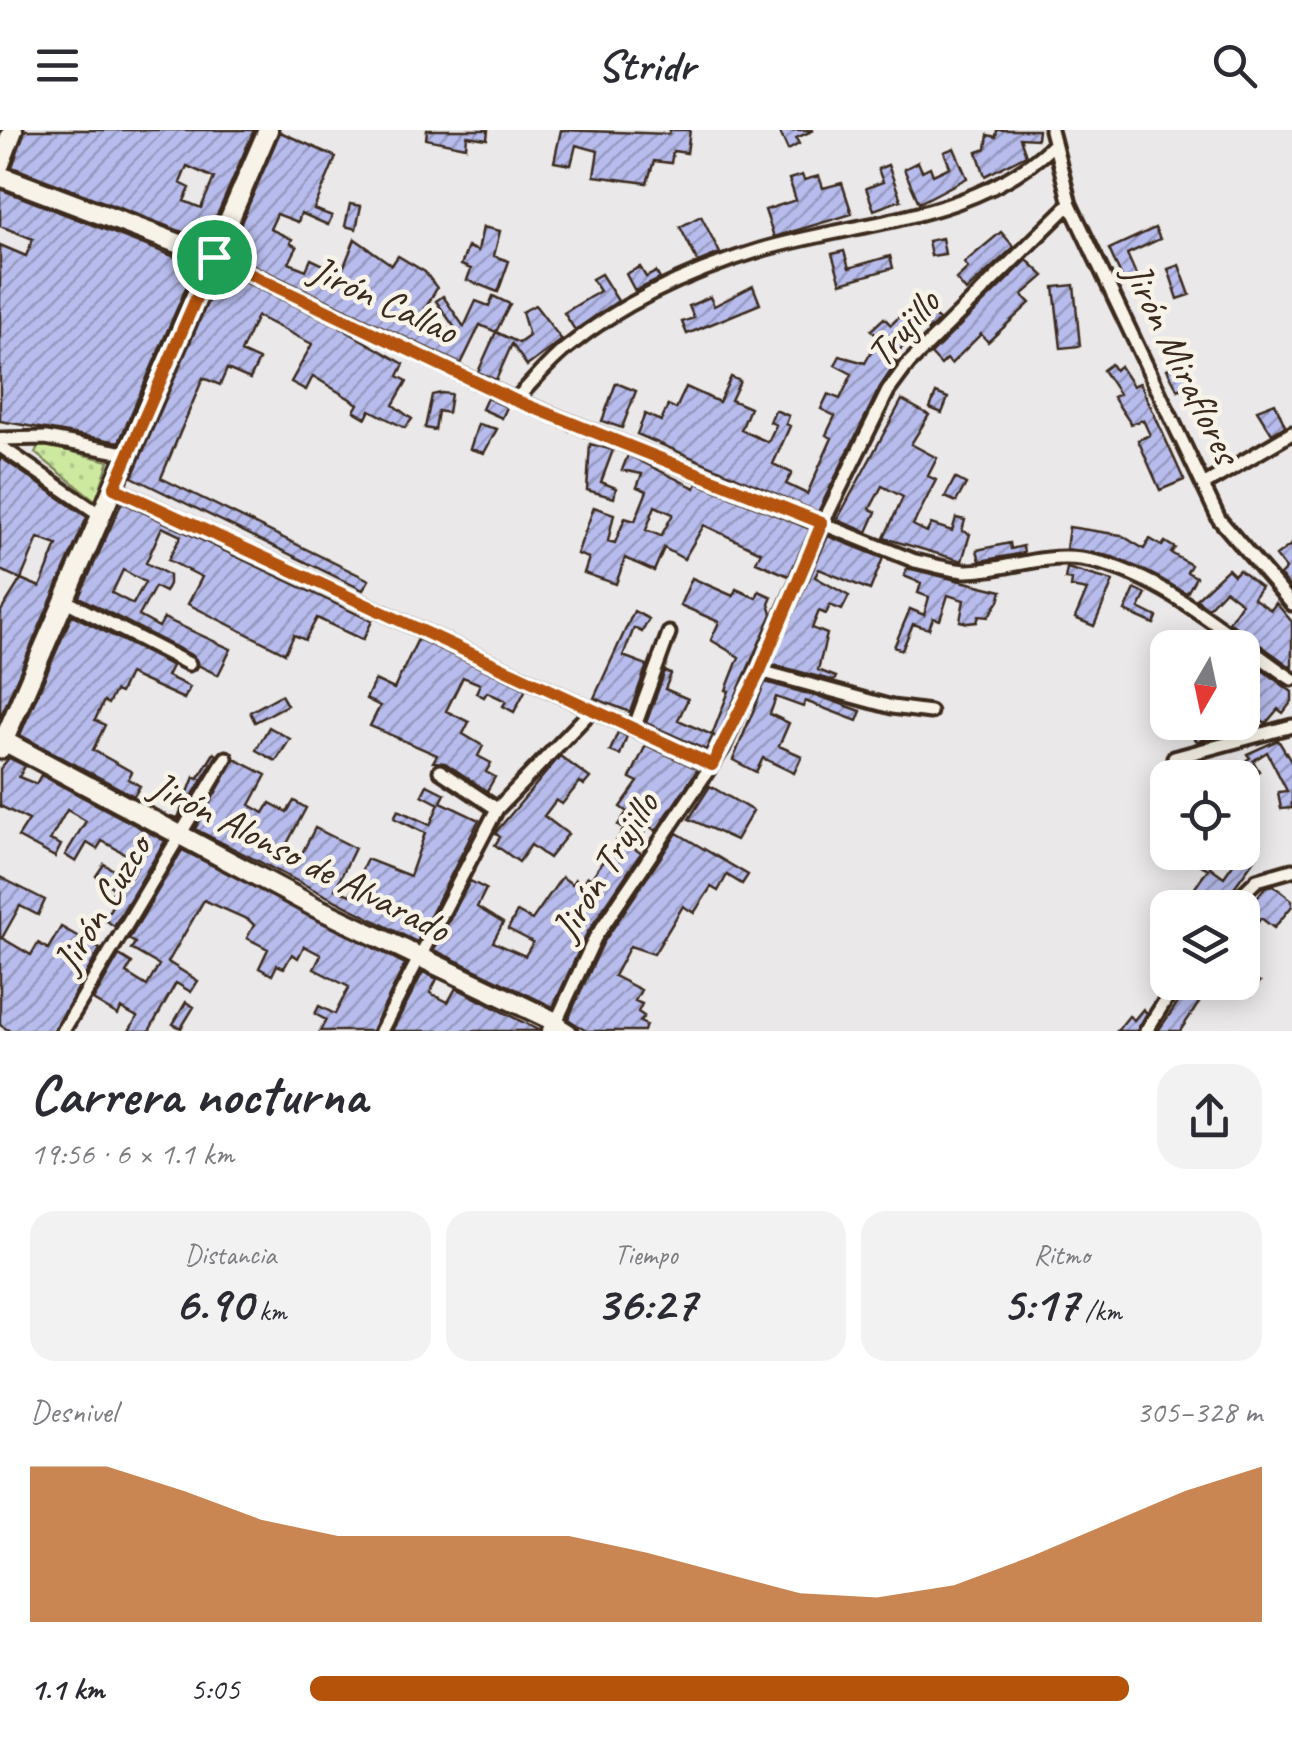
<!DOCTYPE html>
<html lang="es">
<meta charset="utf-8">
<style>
body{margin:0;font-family:Caveat,sans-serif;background:#f2f2f3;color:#2b2b33;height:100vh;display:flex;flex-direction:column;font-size:38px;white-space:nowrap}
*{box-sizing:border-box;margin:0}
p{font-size:32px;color:#7c7c81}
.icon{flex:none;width:55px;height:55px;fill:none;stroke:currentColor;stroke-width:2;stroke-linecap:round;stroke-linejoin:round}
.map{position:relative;height:901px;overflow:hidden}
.sheet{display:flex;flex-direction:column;background:#fff;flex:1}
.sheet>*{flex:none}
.needle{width:65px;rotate:189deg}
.buttons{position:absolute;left:1150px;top:500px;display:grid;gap:20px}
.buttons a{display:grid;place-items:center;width:110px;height:110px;border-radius:20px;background:#fff;box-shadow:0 5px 25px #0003;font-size:50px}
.pin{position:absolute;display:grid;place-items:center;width:85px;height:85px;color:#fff;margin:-42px;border:5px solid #fff;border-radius:50%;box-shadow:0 2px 10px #0007}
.round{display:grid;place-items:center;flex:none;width:105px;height:105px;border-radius:30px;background:#f2f2f3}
.summary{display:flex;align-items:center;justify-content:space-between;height:170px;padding:0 30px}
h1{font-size:55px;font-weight:700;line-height:75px}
.metrics{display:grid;grid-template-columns:repeat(3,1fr);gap:15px;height:170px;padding:10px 30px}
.metrics div{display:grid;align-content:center;border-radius:25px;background:#f2f2f3;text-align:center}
.metrics b{font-size:50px;font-weight:700}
.metrics small{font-size:28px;font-weight:400}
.metrics p{font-size:28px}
.chart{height:280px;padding:20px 30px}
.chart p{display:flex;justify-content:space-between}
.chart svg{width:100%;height:180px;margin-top:10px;fill:#b45309;opacity:.7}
ul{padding:0 30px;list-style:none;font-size:32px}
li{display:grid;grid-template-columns:160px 120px 1fr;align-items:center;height:75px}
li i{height:25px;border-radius:12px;background:#b45309}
header{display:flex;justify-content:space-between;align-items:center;height:130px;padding:0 30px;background:#fff;font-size:45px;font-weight:700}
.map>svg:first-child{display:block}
</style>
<header><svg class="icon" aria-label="menu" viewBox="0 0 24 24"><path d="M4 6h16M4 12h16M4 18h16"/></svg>Stridr<svg class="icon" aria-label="search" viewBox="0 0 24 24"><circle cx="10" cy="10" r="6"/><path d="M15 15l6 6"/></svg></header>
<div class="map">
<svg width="1292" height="901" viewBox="0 0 1292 901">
<defs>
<pattern id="park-dots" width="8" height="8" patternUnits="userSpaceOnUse" patternTransform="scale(2.5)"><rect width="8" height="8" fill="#cde9a0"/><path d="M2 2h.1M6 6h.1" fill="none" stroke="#b1c889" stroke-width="1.8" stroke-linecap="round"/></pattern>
<pattern id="building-hatch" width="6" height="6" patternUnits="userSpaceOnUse" patternTransform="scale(2.5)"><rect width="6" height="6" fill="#b7bced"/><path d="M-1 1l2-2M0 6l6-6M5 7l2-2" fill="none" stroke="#9699bf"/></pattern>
</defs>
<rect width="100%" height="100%" fill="#eae8e9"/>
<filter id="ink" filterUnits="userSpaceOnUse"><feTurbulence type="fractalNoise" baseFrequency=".01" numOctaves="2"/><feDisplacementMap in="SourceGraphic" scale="20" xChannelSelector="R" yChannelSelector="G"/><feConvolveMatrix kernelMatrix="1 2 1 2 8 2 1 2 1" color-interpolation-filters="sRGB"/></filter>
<g filter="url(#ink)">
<path fill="url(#park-dots)" stroke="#848a5f" stroke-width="2.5" d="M46 315 109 331 96 371 35 323 38 316Z"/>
<path fill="url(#building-hatch)" stroke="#3b2a1e" stroke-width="2.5" fill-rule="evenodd" d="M25 0H254L206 111 12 37ZM187 36 214 48 201 78 184 71 190 58 180 53Z
M427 0H488L487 9 467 6 466 17 426 9Z
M561 0 669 4 670 0H690L687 23 673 21 671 33 654 31 647 53 594 46 598 21 576 15 571 35 554 32Z
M779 0H814L796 8 799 14 788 20Z
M997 0H1038L1037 9 1020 8 1026 25 985 46 977 22 986 19 988 5 996 7Z
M280 2 336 27 314 79 332 86 328 95 301 83 298 92 277 84 270 99 292 109 290 113 297 117 289 133 306 140 311 129 326 136 322 144 338 151 355 109 392 135 398 126 425 142 437 158 421 186 460 205 436 171 443 166 464 197 476 171 489 176 493 166 510 174 496 202 480 195 461 234 228 123Z
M954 18 967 48 919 73 904 39 918 32 922 41 930 37 933 45 950 37 944 22Z
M888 35 901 70 874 80 866 58 883 52 878 39Z
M802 45 804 50 819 46 823 58 842 53 852 84 774 107 765 80 796 70 789 49Z
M0 59 196 135 119 312 0 291V115L26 126 33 109 0 96Z
M350 74 361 76 356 99 345 96Z
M701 86 720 123 698 132 680 97Z
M483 97 500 101 494 126 509 131 498 162 467 150 471 139 461 135 468 117 478 121Z
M1155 98 1160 109 1127 124 1138 149 1125 155 1109 119Z
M1001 102 1014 117 966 161 956 149 968 138 964 133Z
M942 108 945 124 931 126 928 111Z
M844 121 849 138 890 126 893 138 841 153 832 124Z
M1027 130 1044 146 1022 165 1030 173 988 212 981 204 951 234 947 229 941 235 931 224Z
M1179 135 1190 165 1178 169 1168 139Z
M640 137 646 147 656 142 660 149 635 161 626 144Z
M221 141 332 193 404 234 398 246 407 251 393 275 412 289 405 298 370 280 366 288 354 281 358 274 313 246 306 260 291 252 312 214 257 186 241 222 259 230 250 249 227 239 220 255 203 248 161 348 369 450 363 460 132 347Z
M601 144 618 171 575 200 564 183 600 161 592 149Z
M1074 155 1080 216 1061 218 1054 157Z
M753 156 760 174 687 204 682 192 694 188 689 176 710 167 714 176Z
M535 175 562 210 527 236 512 214 496 250 478 242 496 202 519 213 529 206 522 182Z
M928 181 939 190 928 201 918 192Z
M900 186 912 198 904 206 909 211 891 228 897 232 880 257 818 382 637 304 645 284 661 291 668 275 676 279 686 257 719 272 731 247 740 251 731 270 750 278 741 300 768 312 776 295 770 292 775 280 789 286 786 294 790 296 773 334 792 343 786 354 807 364 832 308 826 305 835 286 821 279 828 264 840 269 852 244 835 235 840 226 865 233 879 208 871 200 884 188 891 195Z
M1182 231 1195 252 1178 260 1167 239Z
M1111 234 1115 240 1120 236 1133 256 1140 253 1184 350 1160 360 1138 310 1150 305 1143 290 1131 294 1113 267 1119 264 1103 240Z
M616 253 636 261 622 298 602 291Z
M441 263 451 264 448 283 438 281 435 300 425 298 432 265Z
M936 263 948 268 942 283 930 278Z
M487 268 507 277 502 288 482 279Z
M902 270 929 285 911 314 937 328 928 346 936 350 913 395 927 402 931 394 952 401 956 388 965 390 962 401 970 404 962 431 884 408 903 367 882 356 870 379 876 382 867 402 837 390Z
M1275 273 1285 296 1272 304 1257 280Z
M478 294 497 299 484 323 470 319Z
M590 314 613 320 601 352 616 358 614 368 587 360Z
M628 325 695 358 697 353 810 399 789 446 756 432 761 422 704 395 684 429 664 418 654 441 625 428 616 454 584 443 589 428 577 424 594 377 614 384 608 411 615 413 625 388 635 391 647 361 637 357 642 344 622 340ZM655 376 673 384 661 406 646 400Z
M0 327 87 387 0 588 1 481 21 449 0 440ZM38 408 57 415 40 457 21 449Z
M955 348 966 354 956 372 945 367Z
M122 372 372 491 363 510 317 488 305 510 294 505 285 523 188 474 202 447 168 430 181 406 162 397 146 433 169 445V454L165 462 155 457 139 486 159 497 164 488 231 519 218 545 198 535 193 526 79 467ZM123 440 145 452 133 474 112 463Z
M1069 397 1121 405 1144 419 1150 409 1162 416 1165 412 1175 418 1171 423 1191 435 1187 442 1196 447 1187 463 1113 427 1066 419Z
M828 406 883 428 870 460 819 439 815 447 849 466 842 480 830 475 826 484 819 481 812 498 827 504 818 540 836 547 834 551 771 534Z
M1010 413 1011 419 1023 416 1024 423 980 431 977 420Z
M1292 414V460L1280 445 1286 439 1276 426Z
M907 438 1002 461 999 471 988 487 979 486 977 492 968 493 960 491 964 470 948 465 940 490 933 488 929 499 913 494 902 520 894 517 910 479 924 485 929 467 918 463 921 453 904 446Z
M1067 438 1113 451 1094 496 1075 488 1087 460 1071 457 1072 450 1065 449Z
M1228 439 1234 445 1239 440 1261 457 1253 468 1271 480 1276 473 1292 492V538L1229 492 1242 473 1225 460 1208 478 1196 469Z
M692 448 733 466 736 459 756 468 759 461 772 467 769 474 772 484 717 608 713 605 706 620 646 593 665 541 671 544 665 559 688 569 678 590 712 605 729 561 726 560 739 527 711 510 719 492 680 475Z
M1135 459 1146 464 1139 478 1157 487 1154 494 1125 481Z
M634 481 649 489 642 502 634 498 623 526 647 535 630 582 594 568Z
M72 485 172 536 167 546 190 557 184 569 129 544 120 563 115 561 108 574 104 571 95 590 105 595 93 620 132 642 128 649 140 656 134 666 20 605Z
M418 509 526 559 514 582 503 576 506 571 487 562 484 567 476 563 480 554 463 547 446 581 469 592 463 604 483 616 478 626 491 633 486 642 495 647 487 661 445 633 433 632 437 625 370 596 380 576 366 569 375 550 394 559Z
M1242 525 1292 562V571L1283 583 1278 579 1266 593 1260 589 1241 600 1231 592H1242V572L1249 564 1242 560 1248 551 1242 547Z
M765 552 827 569 861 581 857 591 805 571 803 577 776 567 770 584 789 593 779 616 802 626 794 643 763 628 756 642 733 630Z
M281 565 287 575 255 592 250 582Z
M1179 592H1216L1223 600 1198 612Z
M269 597 290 609 276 631 256 620Z
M618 602 627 606 620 625 610 621Z
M1278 610 1292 633V678L1281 679 1278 662 1287 661 1267 622 1253 631 1259 641 1243 650 1235 637 1250 628 1247 624Z
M646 615 698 639 656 701 649 696 633 718 641 723 587 803 553 877 434 820 470 751 486 759 477 777 503 793 493 812 525 826 533 812 508 799 517 782 532 790 562 747 572 754 575 749 582 754 587 746 591 749 624 699 618 695 627 682 620 677 638 652 630 648Z
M214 623 217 625 178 690 170 686 178 688 194 647 198 649Z
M560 626 590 648 584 655 580 652 562 674 556 670 544 686 568 704 549 728 531 715 519 732 495 715 500 707 495 703Z
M9 628 25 636 19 647 36 654 41 645 165 711 114 796 104 789 117 768 111 765 115 759 96 746 104 734 129 750 140 732 102 711 97 719 87 713 76 732 65 725 86 691 67 680 50 710 61 715 55 727 18 707 29 690 0 676V639Z
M235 629 266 645 250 675 264 683 270 673 287 682 294 671 306 678 281 725 297 733 315 698 355 718 335 759 350 765 367 729 410 746 425 703 394 688 398 680 430 695 439 674 422 665 427 655 445 664 441 672 479 690 417 812 195 699Z
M710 656 753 681 736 710 689 689Z
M677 703 748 745 742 754 727 745 718 761 711 757 694 783 683 776 654 824 630 816 614 846 641 860 635 871 642 874 638 882 644 886 640 892 646 895 644 901H586L568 889 603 813Z
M1245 717 1257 726 1219 778H1181L1208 739 1178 722H1201L1214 730 1210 737 1224 747Z
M182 720 405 834 372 901H320L326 890 315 884 319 876 335 884 349 857 314 839 321 825 304 816 298 828 292 824 284 838 277 835 272 845 259 838 268 819 247 808 254 795 249 790 204 770 168 832 198 851 191 862 176 853 149 901H129L137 887 121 878 118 885 93 870 119 825 132 833 126 843 147 856 159 835 131 819 135 813 129 809Z
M0 747 45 770 38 785 20 776 2 808 31 825 38 813 48 819 61 797 100 819 54 901H10L0 895Z
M1273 755 1292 770V776L1274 798 1261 788 1242 814V800L1254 783 1249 778 1265 757Z
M423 842 437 849 430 863 448 872 456 858 540 901H392Z
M1242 846 1260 852 1251 865 1234 852H1242Z
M1192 852H1213L1180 901H1158Z
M186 872 194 877 181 898 173 894Z
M1143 879 1147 883 1137 901H1117L1129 886 1134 890Z"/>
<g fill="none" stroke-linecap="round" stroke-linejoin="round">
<g stroke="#3b2a1e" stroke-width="19">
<path id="street" d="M1051 0 1070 74 1219 389 1292 474
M214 127 515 270 915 431C931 434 951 441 967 441 1005 441 1037 424 1081 429 1159 440 1228 507 1292 549
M515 270C533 252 549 231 569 216 624 171 692 141 760 120 858 91 974 91 1052 16
M0 309 46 308 129 324
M0 316 102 386
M1205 354 1292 303
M114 358 712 635
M62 469 189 534
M760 541 892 577 930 582
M635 596 669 503
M1174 628 1292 596
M440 641 497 679
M1228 778 1257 750 1292 740
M63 901 226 628
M381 901 497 679 593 579
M570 901 556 892 595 808 723 618 823 393 888 261 908 234 1070 74
M1146 901 1177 852"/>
</g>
<g stroke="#3b2a1e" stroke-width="25">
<path id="secondary" d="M0 34 13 0
M0 46 214 127
M0 609 315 777 556 892 552 901
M0 619 268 0"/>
</g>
<use href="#street" stroke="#f7f3e8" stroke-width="11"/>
<use href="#secondary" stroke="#f7f3e8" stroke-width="18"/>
</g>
</g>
<g fill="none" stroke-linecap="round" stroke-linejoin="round" filter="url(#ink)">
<g stroke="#fff" stroke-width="20">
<path id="route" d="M214 127 514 270 822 393 760 541 712 635 114 358Z"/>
</g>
<use href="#route" stroke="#b45309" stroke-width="12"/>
</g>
<g text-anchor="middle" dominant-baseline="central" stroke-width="9" stroke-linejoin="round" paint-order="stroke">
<g font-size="40" fill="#3b2a1e" stroke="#f7f3e8">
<text transform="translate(384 170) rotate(25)">Jirón Callao</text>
<text transform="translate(903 198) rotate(-49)">Trujillo</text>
<text transform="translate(1182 233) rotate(64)">Jirón Miraflores</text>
<text transform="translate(300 727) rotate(27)">Jirón Alonso de Alvarado</text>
<text transform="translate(605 736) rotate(-58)">Jirón Trujillo</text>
<text transform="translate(102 774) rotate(-59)">Jirón Cuzco</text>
</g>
</g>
</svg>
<div class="buttons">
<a><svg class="needle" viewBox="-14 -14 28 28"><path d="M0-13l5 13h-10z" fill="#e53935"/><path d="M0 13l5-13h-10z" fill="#7c7c81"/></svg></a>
<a><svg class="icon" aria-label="locate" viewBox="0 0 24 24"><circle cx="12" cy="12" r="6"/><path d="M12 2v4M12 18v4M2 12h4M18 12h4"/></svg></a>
<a><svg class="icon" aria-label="layers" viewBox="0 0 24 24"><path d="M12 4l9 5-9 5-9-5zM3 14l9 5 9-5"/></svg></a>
</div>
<div class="pin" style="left:214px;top:127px;background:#1e9e55"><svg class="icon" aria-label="arrive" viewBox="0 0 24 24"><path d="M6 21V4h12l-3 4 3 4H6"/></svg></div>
</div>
<section class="sheet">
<div class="summary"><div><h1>Carrera nocturna</h1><p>19:56 · 6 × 1.1 km</p></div><a class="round"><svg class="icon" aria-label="share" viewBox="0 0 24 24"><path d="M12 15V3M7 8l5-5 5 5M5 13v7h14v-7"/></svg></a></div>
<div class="metrics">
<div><p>Distancia</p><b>6.90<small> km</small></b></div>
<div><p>Tiempo</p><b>36:27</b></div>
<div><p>Ritmo</p><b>5:17<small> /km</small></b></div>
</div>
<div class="chart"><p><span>Desnivel</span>305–328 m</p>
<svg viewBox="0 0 160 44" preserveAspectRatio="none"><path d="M0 44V6L10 6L20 12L30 19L40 23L50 23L60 23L70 23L80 27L90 32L100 37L110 38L120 35L130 28L140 20L150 12L160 6V44z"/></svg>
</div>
<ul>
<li><b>1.1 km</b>5:05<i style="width:86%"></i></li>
</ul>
</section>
